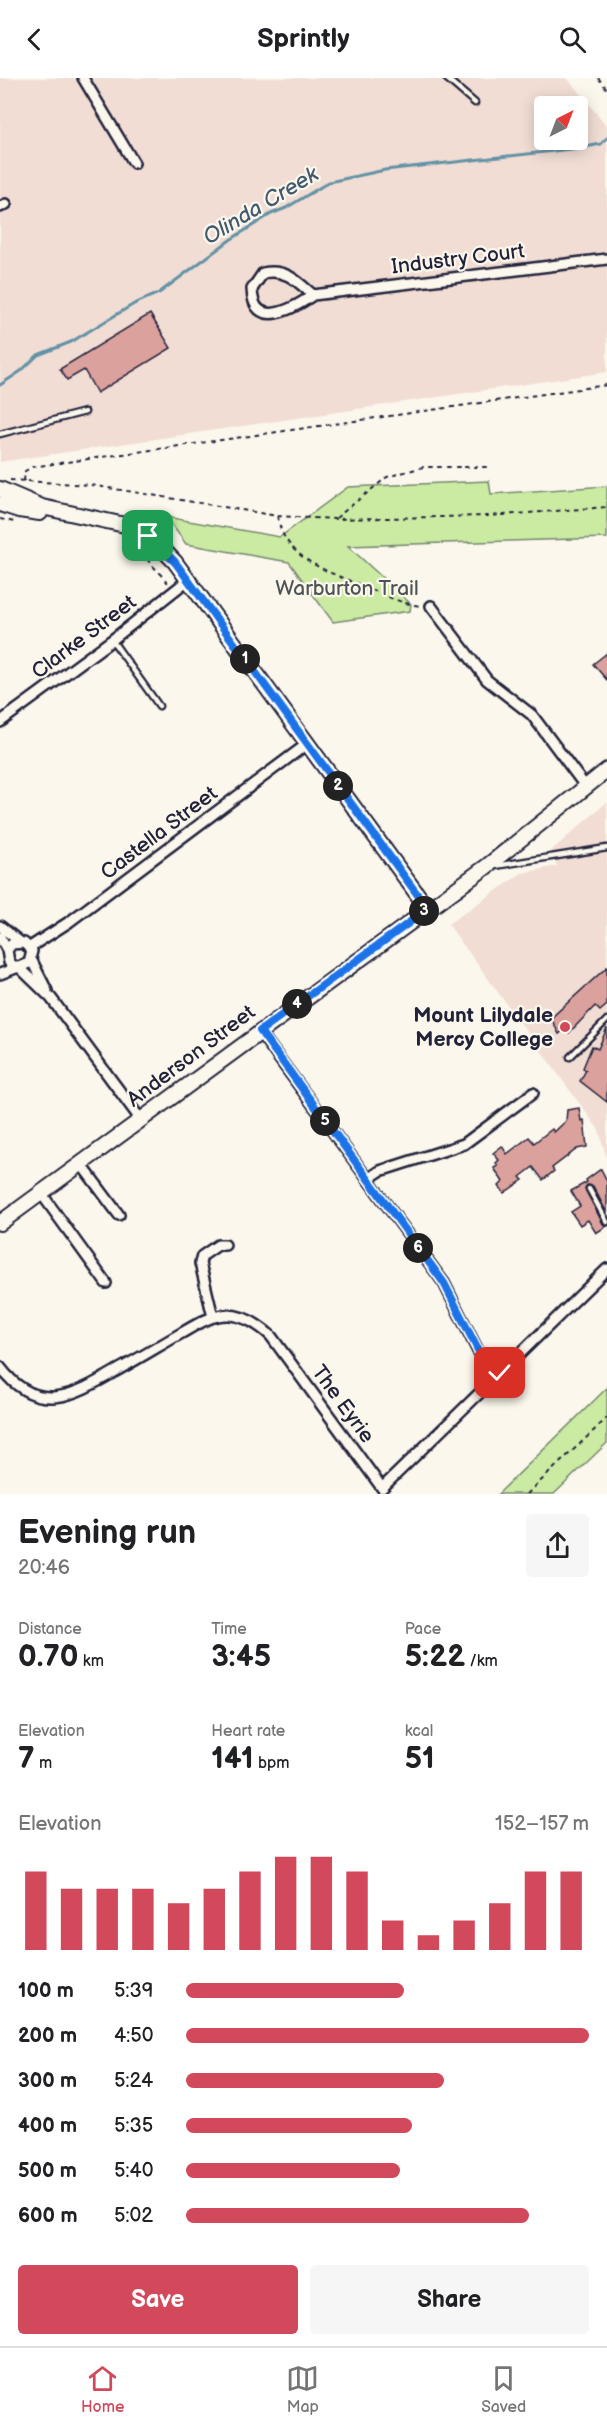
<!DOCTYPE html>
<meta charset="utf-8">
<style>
body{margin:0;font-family:"Balsamiq Sans",sans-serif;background:#f6f6f6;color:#202124;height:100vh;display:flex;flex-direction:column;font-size:22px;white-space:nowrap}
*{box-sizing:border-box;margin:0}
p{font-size:20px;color:#757577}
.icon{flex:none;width:33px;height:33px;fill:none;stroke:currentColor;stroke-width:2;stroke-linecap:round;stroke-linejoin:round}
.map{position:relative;height:1416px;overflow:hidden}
.details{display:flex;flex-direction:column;background:#fff;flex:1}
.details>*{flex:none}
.needle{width:39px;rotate:42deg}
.buttons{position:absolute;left:534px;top:18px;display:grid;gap:12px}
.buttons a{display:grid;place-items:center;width:54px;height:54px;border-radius:6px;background:#fff;box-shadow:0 3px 15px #0003;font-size:30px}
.pin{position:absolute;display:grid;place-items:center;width:51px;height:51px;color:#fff;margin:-26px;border-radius:12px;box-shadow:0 3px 9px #0006}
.km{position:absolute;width:30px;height:30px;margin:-15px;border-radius:50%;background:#222;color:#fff;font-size:16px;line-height:30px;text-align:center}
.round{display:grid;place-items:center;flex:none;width:63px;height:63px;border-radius:6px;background:#f6f6f6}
.head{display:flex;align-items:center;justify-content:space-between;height:102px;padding:0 18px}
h1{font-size:33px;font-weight:700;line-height:45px}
.metrics{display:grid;grid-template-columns:repeat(3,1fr);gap:9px;height:102px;padding:6px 18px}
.metrics div{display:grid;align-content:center}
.metrics b{font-size:30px;font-weight:700}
.metrics small{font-size:16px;font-weight:400}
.metrics p{font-size:16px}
.chart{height:168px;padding:12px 18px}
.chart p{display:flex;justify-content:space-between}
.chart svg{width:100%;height:108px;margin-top:6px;stroke:#d1495b;stroke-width:6}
.action{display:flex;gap:12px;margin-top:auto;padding:12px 18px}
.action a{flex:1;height:69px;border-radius:6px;background:#d1495b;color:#fff;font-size:24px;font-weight:700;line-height:69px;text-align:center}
.action a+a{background:#f6f6f6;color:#202124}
ul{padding:0 18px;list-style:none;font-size:20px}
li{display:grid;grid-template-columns:96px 72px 1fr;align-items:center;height:45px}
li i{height:15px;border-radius:8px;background:#d1495b}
header{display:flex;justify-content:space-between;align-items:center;height:78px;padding:0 18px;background:#fff;font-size:27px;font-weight:700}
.menu{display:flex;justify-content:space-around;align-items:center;height:84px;border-top:2px solid #e0e0e0;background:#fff;font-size:16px;color:#757577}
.menu a{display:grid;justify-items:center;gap:3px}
.menu .active{color:#d1495b}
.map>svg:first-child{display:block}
</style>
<header><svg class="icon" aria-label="back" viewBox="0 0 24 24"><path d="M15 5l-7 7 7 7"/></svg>Sprintly<svg class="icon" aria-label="search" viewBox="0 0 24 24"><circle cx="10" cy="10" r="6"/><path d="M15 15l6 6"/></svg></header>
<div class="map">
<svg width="607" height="1416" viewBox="0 0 607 1416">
<rect width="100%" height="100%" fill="#fbf7ec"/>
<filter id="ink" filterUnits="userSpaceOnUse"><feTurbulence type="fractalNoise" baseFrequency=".0167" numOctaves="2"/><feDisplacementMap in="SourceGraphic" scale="12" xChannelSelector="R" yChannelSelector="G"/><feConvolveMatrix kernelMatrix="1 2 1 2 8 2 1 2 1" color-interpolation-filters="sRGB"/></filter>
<g filter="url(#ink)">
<path fill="#f1ddd4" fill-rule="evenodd" d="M0 0H567L607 48V294L0 384ZM544 28H578V62H544Z
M607 724V1082L599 1052 448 846 522 795 557 788 552 772Z"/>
<path fill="#cbeba3" stroke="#76866f" stroke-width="1.5" d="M489 403 491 416 607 408V460L348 468 411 526 410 533 333 544 289 484 186 466 166 439 280 459 348 409Z
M607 1310V1365L554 1416H498Z"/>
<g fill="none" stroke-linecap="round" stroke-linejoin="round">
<path stroke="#6392a5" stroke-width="3" d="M0 307 21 293 38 277 71 264 134 226 159 215 230 162 271 136 286 130 329 104 385 92 580 70 601 66 607 60"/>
</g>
<path fill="#dba19d" stroke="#22223b" stroke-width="1.5" d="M150 236 171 270 97 315 84 292 67 302 60 291Z
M607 575V602L593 586Z
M607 889V927L600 933 595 928 569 955 565 951 559 956 551 940Z
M607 950V1024L580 1003 586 992 583 990 592 968 598 971Z
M579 1030 581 1043 584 1042 587 1069 577 1071 552 1090 554 1093 543 1102 533 1089 520 1099 523 1102 504 1115 499 1108 503 1104 494 1090 498 1088 496 1085 499 1082 493 1075 502 1068 507 1076 529 1059 534 1065 552 1051 554 1054 566 1043 567 1032Z
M601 1091 607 1103V1135L593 1108 587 1107 585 1110 603 1146 607 1148 596 1155 588 1142 580 1147 571 1134 580 1128 571 1113 587 1104 586 1102Z"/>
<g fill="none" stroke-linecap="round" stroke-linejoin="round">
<g stroke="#22223b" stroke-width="9">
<path id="lane" d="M446 0 475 25
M0 356 85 334
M112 562 159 628
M495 788 607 770
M570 979 607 942
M589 1111 607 1144"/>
</g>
<g stroke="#22223b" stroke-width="14">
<path id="street" d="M83 0 134 85
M0 129 6 126
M313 217C297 203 285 190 263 195L252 211C253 253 293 231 313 217L607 181
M431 528 487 602 532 637 585 708
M0 644 112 562 188 502
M0 848 20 864
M0 859 7 872
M30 869 69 844 307 666
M31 881 47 913
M19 889 51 920 141 1042
M0 896 29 885 32 873 24 865 12 866 7 872 9 884 15 889
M259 953 444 1205 478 1273 500 1295
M81 1086 119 1137
M368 1101 380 1093 464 1066 533 1015
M41 1115 106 1205
M213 1239 200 1185 202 1178 218 1167H225
M0 1289C37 1338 73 1318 116 1293 138 1281 159 1268 180 1256 194 1248 210 1237 227 1237 244 1237 259 1247 271 1258L382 1410 607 1191"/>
</g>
<g stroke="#22223b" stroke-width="18">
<path id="secondary" d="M0 411 42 429 134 449 154 462 175 484 428 831
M0 426 19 432 40 435
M0 1145 486 789 607 692"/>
</g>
<path stroke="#22223b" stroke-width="2" stroke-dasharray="4.5 4.5" stroke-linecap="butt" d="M598 0 607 11
M10 402 91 407 278 438 334 441 489 438 607 429
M24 403 25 393 32 389 607 307
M278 438C282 482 335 496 370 511 387 518 404 527 422 528
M336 440 387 399 423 389H491
M0 441 15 444
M129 461 169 506
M527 1416 607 1340"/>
<use href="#lane" stroke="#fbf7ec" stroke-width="4.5"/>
<use href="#street" stroke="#fbf7ec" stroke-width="9"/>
<use href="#secondary" stroke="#fbf7ec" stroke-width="14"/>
</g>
</g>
<g fill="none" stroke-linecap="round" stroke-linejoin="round" filter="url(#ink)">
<g stroke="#fff" stroke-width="12">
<path id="route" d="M148 458 175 484 428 831 260 953 444 1205 478 1272 500 1295"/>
</g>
<use href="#route" stroke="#1a73e8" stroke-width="8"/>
</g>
<circle fill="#d1495b" stroke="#fbf7ec" stroke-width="2" cx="565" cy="949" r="6"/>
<g text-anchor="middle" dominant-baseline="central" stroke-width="4.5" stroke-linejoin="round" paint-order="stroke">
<g font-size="21" fill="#22223b" stroke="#fbf7ec">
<text transform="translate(458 181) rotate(-7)">Industry Court</text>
<text transform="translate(84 559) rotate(-37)">Clarke Street</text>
<text transform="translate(159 755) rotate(-37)">Castella Street</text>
<text transform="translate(191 978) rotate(-37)">Anderson Street</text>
<text transform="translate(343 1326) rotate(54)">The Eyrie</text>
</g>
<g font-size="21" fill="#4c5455" stroke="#fbf7ec">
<text x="347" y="510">Warburton Trail</text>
</g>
<g font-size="21" font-weight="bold" fill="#22223b" stroke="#fbf7ec" text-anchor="end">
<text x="553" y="937">Mount Lilydale<tspan x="553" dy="24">Mercy College</tspan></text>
</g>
<g font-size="22" font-style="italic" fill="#425a70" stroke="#fbf7ec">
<text transform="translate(261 128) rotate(-31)">Olinda Creek</text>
</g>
</g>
</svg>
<div class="buttons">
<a><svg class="needle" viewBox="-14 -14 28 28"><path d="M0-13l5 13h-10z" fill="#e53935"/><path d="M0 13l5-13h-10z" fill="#757577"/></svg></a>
</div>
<div class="pin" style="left:148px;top:458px;background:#1e9e55"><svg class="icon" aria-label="arrive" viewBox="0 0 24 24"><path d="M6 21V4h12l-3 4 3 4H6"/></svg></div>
<div class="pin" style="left:500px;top:1295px;background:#d93025"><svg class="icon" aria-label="check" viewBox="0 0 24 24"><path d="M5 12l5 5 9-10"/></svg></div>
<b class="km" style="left:245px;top:581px">1</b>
<b class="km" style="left:338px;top:708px">2</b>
<b class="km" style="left:424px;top:833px">3</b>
<b class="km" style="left:297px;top:926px">4</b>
<b class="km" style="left:325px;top:1043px">5</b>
<b class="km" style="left:418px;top:1170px">6</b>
</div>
<section class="details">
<div class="head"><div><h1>Evening run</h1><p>20:46</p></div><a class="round"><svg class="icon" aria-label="share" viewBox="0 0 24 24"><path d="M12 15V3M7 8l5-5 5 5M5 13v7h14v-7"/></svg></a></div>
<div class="metrics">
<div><p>Distance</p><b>0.70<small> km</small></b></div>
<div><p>Time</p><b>3:45</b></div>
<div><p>Pace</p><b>5:22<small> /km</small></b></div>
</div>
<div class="metrics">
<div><p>Elevation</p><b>7<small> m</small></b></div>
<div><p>Heart rate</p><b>141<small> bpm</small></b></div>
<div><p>kcal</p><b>51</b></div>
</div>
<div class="chart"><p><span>Elevation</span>152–157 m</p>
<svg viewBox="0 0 160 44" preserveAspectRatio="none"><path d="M5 44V12M15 44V19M25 44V19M35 44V19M45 44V25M55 44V19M65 44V12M75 44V6M85 44V6M95 44V12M105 44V32M115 44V38M125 44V32M135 44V25M145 44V12M155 44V12"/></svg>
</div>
<ul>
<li><b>100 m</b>5:39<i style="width:54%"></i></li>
<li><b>200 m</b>4:50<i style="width:100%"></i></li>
<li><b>300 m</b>5:24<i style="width:64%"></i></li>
<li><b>400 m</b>5:35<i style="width:56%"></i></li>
<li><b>500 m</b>5:40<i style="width:53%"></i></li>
<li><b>600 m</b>5:02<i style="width:85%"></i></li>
</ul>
<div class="action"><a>Save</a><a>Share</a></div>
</section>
<nav class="menu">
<a class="active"><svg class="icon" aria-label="home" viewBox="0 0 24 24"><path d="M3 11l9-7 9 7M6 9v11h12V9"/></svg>Home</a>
<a><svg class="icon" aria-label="map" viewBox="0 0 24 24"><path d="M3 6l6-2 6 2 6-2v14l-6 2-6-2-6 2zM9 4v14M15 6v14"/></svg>Map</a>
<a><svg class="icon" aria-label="saved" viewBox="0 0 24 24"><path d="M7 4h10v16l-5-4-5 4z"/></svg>Saved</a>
</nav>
